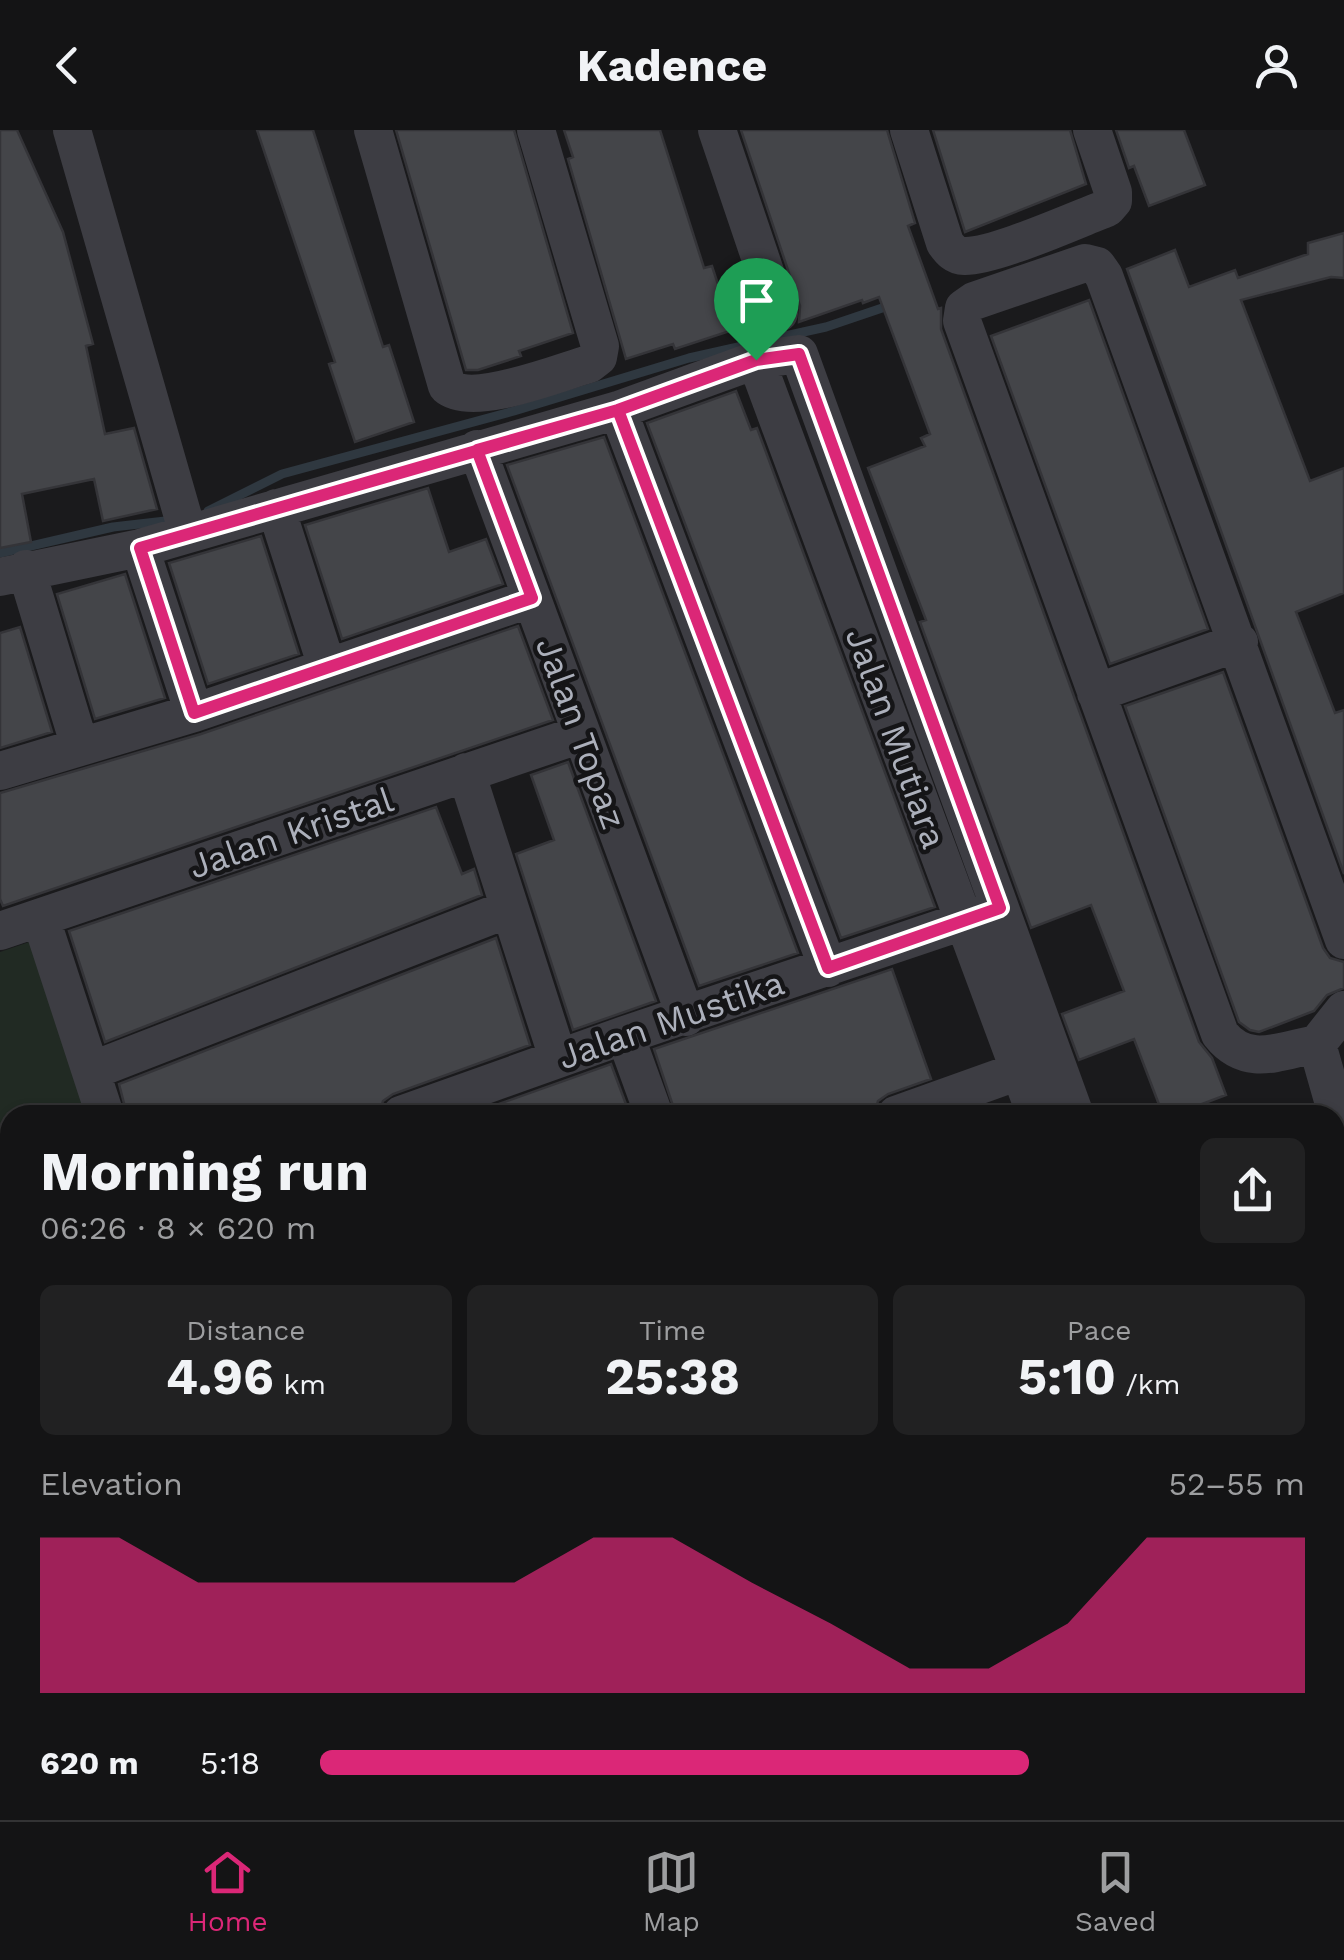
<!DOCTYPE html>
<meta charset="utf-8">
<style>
body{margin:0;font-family:"Work Sans",sans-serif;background:#212122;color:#f1f3f6;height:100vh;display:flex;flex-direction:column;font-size:38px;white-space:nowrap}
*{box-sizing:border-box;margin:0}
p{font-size:32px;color:#9d9ea0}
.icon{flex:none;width:55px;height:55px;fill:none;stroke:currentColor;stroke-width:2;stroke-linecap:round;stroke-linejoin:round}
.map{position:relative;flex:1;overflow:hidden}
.side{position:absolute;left:0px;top:975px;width:1345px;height:715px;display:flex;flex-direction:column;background:#141415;border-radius:30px 30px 0 0;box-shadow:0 2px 8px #0004,0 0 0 2px #333334}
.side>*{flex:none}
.pin{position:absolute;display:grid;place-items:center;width:85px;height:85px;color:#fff;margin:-102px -42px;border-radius:50% 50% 50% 0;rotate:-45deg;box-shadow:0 0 10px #0007}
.pin .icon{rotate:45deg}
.round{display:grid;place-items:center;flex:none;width:105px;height:105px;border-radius:15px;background:#212122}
.overview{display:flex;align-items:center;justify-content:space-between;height:170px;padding:0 40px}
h1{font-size:55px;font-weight:700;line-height:75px}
.stats{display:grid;grid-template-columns:repeat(3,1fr);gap:15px;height:170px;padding:10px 40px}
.stats div{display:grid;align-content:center;border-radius:15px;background:#212122;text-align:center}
.stats b{font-size:50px;font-weight:700}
.stats small{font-size:28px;font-weight:400}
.stats p{font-size:28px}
.chart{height:280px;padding:20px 40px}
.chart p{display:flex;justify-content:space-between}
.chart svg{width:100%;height:180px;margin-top:10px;fill:#db2777;opacity:.7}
ul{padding:0 40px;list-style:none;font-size:32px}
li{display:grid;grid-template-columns:160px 120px 1fr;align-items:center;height:75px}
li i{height:25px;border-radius:12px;background:#db2777}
header{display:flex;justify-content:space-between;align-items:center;height:130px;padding:0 40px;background:#141415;font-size:45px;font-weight:700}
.tab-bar{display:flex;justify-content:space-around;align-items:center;height:140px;border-top:2px solid #333334;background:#141415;font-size:28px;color:#9d9ea0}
.tab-bar a{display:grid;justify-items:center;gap:5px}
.tab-bar .active{color:#db2777}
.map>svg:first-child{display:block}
</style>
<header><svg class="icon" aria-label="back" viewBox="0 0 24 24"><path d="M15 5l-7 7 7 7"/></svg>Kadence<svg class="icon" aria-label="person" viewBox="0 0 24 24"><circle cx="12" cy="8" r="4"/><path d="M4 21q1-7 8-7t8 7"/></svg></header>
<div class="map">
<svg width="1344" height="1690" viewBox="0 0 1344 1690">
<rect width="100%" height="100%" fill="#1a1a1c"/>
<path fill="#212a23" d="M41 808 100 985H10V1101L0 1104V822Z"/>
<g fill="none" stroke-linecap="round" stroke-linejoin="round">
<path stroke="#2f3840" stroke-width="9" d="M767 210 826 197 891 175
M208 381 282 344 514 281 689 228 747 215
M0 423 113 397 174 390
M1335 1231 1344 1228
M0 1624 10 1622"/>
</g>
<path fill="#444549" stroke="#343438" stroke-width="2.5" d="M0 0H17L63 102 93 214 86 216 105 304 134 298 157 379 103 391 94 349 22 364 31 412 0 418Z
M257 0H313L383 217 389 215 414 292 355 312 329 234 335 232Z
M396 0H514L573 203 519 221 521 226 478 240H466Z
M564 0H660L704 138 712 136 733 200 675 219 673 214 626 229 568 29 573 27Z
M741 0H887L915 93 908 96 938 179 941 178V199L1199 912 1212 928 1226 965 1173 985H1163L1134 909 1079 930 1062 884 1124 861 1091 775 1031 798 920 492 926 490 868 338 925 316 921 308 930 304 917 269 879 167 863 173 862 170 799 192 800 176Z
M933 0H1070L1086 54 965 102Z
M1116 0H1184L1205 55 1149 76 1134 36 1129 38Z
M1344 103V148L1331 147 1241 170 1310 351 1344 338V463L1296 482 1335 583 1344 580V744L1127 139 1175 120 1189 157 1235 140 1238 148 1308 124V113Z
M1089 170 1208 499 1110 534 991 206Z
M736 261 751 300 757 298 935 777 841 808 647 293Z
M604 307 798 823 699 856 507 335Z
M428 358 449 422 486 409 503 454 342 509 305 395Z
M261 406 299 524 208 554 169 433Z
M125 444 165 568 95 589 57 464Z
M518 496 553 590 3 776 0 769V663L201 604Z
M20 497 52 602 0 618V503Z
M1223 542 1323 818 1330 828 1344 832V858L1327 865 1314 881 1259 902 1250 900 1239 892 1125 576Z
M568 632 656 871 573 900 516 724 554 710 531 645Z
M436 677 462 744 474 739 482 765 105 912 69 801Z
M496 808 530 915 393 964 383 971 379 985H127L119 954Z
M892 839 931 949 888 964 878 971 874 985H676L654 919Z
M611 934 630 985H468Z"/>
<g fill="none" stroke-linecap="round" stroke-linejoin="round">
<path stroke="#3d3d43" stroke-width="38" d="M72 0 188 404
M373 0 447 256C472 278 558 243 589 234L598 227 600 216 536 0
M717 0 779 183
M909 0 945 113C950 120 955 126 964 126 994 127 1075 90 1107 78L1113 71V62L1092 0
M756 230 1036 985
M618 280 828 838
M477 319 686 887
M276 378 327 537
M140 418 194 583
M26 439 80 617
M0 447 140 418 618 280 756 230 799 224 1075 985
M1096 563 1239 512
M0 641 194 583 532 468
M466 642 558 928
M41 789 105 985
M0 801 581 604
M1344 810 1104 146 1097 136 1085 133 974 171 964 178 962 191 1220 904C1247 938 1279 921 1317 914L1344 880
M625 905 654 985
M1317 914 1344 1009
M91 941 508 779
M401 985 625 905 984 784
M896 985 1019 941
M0 1125 10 1122
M1335 1287 1344 1285
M0 1323 10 1358
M1342 1444 1344 1443
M0 1480 10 1477
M244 1680 246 1690
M387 1680 389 1690
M545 1680 548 1690
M690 1680 692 1690
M976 1680 979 1690
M1139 1680 1142 1690
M1320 1680 1323 1690
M83 1690 132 1680"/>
</g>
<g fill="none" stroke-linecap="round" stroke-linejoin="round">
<g stroke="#fff" stroke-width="20">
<path id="route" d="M756 230 618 280 140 418 194 583 532 468 477 320 618 280 828 838 1000 778 799 224 756 230"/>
</g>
<use href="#route" stroke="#db2777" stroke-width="12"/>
</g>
<g text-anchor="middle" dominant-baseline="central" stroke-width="9" stroke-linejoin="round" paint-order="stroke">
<g font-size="35" fill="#acb0bb" stroke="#151517">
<text transform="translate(581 603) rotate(70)">Jalan Topaz</text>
<text transform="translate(896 608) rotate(70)">Jalan Mutiara</text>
<text transform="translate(291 703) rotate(-19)">Jalan Kristal</text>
<text transform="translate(671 890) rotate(-19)">Jalan Mustika</text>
</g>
</g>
</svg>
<div class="pin" style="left:756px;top:230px;background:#1e9e55"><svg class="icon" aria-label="arrive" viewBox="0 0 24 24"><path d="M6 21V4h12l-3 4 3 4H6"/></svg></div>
<section class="side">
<div class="overview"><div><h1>Morning run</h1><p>06:26 · 8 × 620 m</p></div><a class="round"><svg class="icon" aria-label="share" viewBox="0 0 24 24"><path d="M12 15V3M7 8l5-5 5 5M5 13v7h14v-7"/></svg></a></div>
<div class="stats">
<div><p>Distance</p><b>4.96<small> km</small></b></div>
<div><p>Time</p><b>25:38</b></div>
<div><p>Pace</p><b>5:10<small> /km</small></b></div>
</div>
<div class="chart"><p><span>Elevation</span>52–55 m</p>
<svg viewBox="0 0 160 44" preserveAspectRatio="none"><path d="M0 44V6L10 6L20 17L30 17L40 17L50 17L60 17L70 6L80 6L90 17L100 27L110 38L120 38L130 27L140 6L150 6L160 6V44z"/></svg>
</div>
<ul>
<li><b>620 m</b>5:18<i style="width:72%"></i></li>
</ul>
</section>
</div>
<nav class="tab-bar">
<a class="active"><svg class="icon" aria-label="home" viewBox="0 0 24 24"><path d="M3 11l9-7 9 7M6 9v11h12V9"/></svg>Home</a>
<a><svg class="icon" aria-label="map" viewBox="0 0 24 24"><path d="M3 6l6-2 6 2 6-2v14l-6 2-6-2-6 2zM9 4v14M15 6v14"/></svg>Map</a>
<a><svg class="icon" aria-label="saved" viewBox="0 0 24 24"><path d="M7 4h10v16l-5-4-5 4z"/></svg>Saved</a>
</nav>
